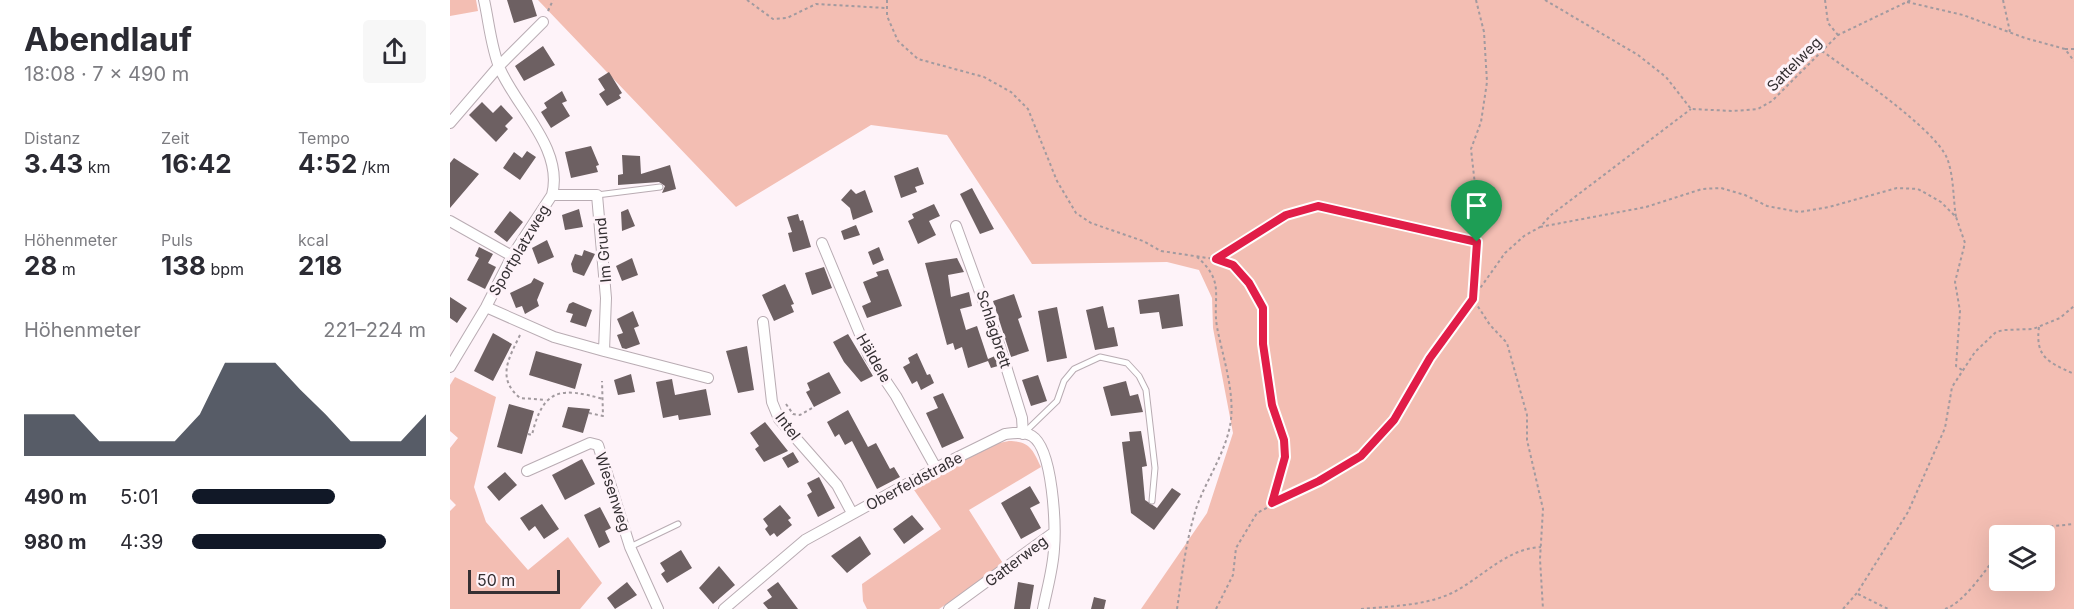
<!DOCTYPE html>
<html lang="de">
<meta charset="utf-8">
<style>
body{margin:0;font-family:Inter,sans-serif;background:#f7f7f7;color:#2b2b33;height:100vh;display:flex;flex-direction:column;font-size:22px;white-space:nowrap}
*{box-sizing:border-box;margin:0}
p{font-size:20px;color:#7c7c81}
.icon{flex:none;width:33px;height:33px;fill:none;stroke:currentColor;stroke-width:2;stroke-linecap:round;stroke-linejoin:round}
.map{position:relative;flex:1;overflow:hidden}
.details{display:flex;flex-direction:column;background:#fff;width:450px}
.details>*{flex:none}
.fabs{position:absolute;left:1539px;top:525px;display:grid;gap:12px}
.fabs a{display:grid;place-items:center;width:66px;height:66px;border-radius:6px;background:#fff;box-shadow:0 6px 24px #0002;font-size:30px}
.scale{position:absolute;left:18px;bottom:15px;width:92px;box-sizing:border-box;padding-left:6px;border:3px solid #353033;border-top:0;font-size:16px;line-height:21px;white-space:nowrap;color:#353033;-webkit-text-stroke:4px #fef3f9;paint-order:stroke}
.pin{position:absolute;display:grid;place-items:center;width:51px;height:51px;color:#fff;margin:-62px -26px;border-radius:50% 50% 50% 0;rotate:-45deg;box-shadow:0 0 6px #0007}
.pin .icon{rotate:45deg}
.round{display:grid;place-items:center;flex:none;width:63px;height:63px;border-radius:6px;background:#f7f7f7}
.headline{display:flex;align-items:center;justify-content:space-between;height:102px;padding:0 24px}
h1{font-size:33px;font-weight:700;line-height:45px}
.stats{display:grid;grid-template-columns:repeat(3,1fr);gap:9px;height:102px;padding:6px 24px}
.stats div{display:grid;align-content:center}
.stats b{font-size:26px;font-weight:700}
.stats small{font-size:16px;font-weight:400}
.stats p{font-size:16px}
.chart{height:168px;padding:12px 24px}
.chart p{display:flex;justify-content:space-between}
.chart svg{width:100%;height:108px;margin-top:6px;fill:#111827;opacity:.7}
ul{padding:0 24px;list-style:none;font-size:20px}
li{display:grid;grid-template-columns:96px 72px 1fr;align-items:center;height:45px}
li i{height:15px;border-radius:8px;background:#111827}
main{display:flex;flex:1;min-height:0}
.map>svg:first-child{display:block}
</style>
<main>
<section class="details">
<div class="headline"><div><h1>Abendlauf</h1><p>18:08 · 7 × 490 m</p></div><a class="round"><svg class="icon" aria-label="share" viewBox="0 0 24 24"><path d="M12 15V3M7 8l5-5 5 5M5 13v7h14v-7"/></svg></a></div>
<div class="stats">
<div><p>Distanz</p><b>3.43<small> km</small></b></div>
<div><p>Zeit</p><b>16:42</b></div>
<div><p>Tempo</p><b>4:52<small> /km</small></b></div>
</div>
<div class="stats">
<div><p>Höhenmeter</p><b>28<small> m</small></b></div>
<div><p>Puls</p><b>138<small> bpm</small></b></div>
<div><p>kcal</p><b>218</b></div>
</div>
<div class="chart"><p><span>Höhenmeter</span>221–224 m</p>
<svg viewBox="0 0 160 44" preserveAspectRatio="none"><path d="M0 44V27L10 27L20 27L30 38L40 38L50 38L60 38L70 27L80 6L90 6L100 6L110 17L120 27L130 38L140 38L150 38L160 27V44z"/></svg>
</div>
<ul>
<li><b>490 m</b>5:01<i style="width:61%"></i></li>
<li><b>980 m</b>4:39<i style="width:83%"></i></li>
</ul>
</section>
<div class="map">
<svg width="1624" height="609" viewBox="0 0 1624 609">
<rect width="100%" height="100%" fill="#fef3f9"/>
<path fill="#f3beb3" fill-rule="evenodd" d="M0 0H26L28 11 0 16Z
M88 0H1624V609H691L757 513 783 433 763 328 762 298 749 270 717 262 582 264 497 135 421 125 286 207ZM1550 536H1594V580H1550Z
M5 377 46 397 24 487 36 522 78 570 118 537 152 583 130 609H0V511L6 505 0 499V448L8 438 0 431V385Z
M559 441C580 441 583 450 591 467L519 510 554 565 489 609H417L413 601 412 584 491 529 462 487 544 444Z"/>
<path fill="#6d6062" d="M57 0H82L87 16 64 23Z
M93 46 105 65 74 81 65 66Z
M159 72 172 93 169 95 171 98 157 106 149 94 155 90 148 79Z
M112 91 117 101 112 103 120 116 101 128 91 112 97 108 94 103Z
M32 102 43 113 51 105 63 118 55 126 58 129 46 142 19 115Z
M141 146 149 165 146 166 148 172 121 178 115 152Z
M77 151 86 157 70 180 53 168 64 152 72 158Z
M172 155 190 156 191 174 220 165 226 189 212 193 215 186 209 182 168 185V175L173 174Z
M4 158 29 174 0 208V163Z
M468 167 474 184 465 187 467 192 451 198 444 176Z
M522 188 544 229 530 234 510 194Z
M401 189 406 194 415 190 423 212 403 220 400 208 391 200Z
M484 204 490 216 479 221 486 235 468 244 458 221 464 218 462 214Z
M129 209 133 227 115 230 112 215Z
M178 209 185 226 172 231 171 212Z
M60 211 73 222 57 242 44 232Z
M348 214 350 221 353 220 361 247 343 252 338 233 342 232 337 217Z
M406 225 410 235 394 240 391 231Z
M97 240 104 257 88 264 82 248Z
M29 247 43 254 38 263 46 267 35 289 17 280 29 258 25 256Z
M429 247 434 260 423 265 418 252Z
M134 250 145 254 134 276 123 272 121 264 125 254 132 256Z
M182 258 188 275 172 281 166 266Z
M507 258 514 272 498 275 501 297 519 292 522 306 510 309 516 330 527 326 538 359 545 356 548 366 541 368 538 361 518 368 512 347 505 350 503 343 497 345 475 263Z
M374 267 382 288 362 295 355 273Z
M438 269 452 306 417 318 412 306 421 302 413 282 428 276 426 272Z
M84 278 94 283 87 300 89 306 75 314 72 306 66 308 60 293 81 283Z
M335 284 344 304 341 305 344 312 324 321 312 295Z
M564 294 572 317 568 319 579 351 561 357 543 301Z
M729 294 733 326 712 329 709 312 690 314 688 300Z
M0 297 17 308 7 323 0 318Z
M123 302 142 310 136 327 120 322 123 314 116 312 119 304Z
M653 306 658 328 664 327 668 346 645 350 636 310Z
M607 307 617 358 597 362 588 311Z
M183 311 189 326 184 328 190 344 176 349 172 348 167 335 173 333 167 319Z
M43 333 62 344 43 381 24 371Z
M398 334 423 376 411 382 394 362 383 342Z
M297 346 304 390 288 393 276 351Z
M86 351 132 364 125 389 79 375Z
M467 353 477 375 480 374 484 383 471 390 467 381 462 384 453 367 460 363 458 358Z
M379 372 391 393 364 407 356 392 360 390 357 383Z
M181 374 185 392 168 395 164 380Z
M588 375 597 401 581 406 572 380Z
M222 379 225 395 256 389 261 415 229 420 228 415 213 418 206 382Z
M676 381 680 396 688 394 693 412 661 416 653 387Z
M493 393 514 438 492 448 476 413 488 408 483 397Z
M59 404 84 411 72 454 47 447Z
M118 407 140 409 133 433 112 427Z
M398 410 418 447 426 443 440 469 444 467 450 477 427 489 402 441 395 445 389 434 385 437 377 422Z
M315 422 338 451 314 462 305 449 309 446 300 433Z
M691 431 697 466 692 467 695 500 707 508 722 488 731 494 704 530 681 513 672 442 680 441 679 432Z
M343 452 349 462 338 468 332 458Z
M132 459 145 484 115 500 102 475Z
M55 472 67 485 49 501 37 487Z
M369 477 385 508 368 517 357 495 362 492 357 483Z
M580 486 590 503 580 508 591 528 571 539 551 503Z
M92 504 109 529 94 539 85 526 79 531 70 518Z
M330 505 341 518 338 520 342 525 327 537 324 533 320 536 315 529 318 526 313 519Z
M150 507 161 528 155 531 160 542 149 548 134 515Z
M462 515 474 529 454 544 443 529Z
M410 536 421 554 397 573 381 556Z
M231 550 242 568 217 583 211 574 215 571 210 563Z
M269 566 285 585 263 604 249 588Z
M177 582 187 595 165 609 157 598Z
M328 582 348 609H318L313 603 322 597 317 590Z
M568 582 584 585 580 609H564Z
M644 597 656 600 654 609H641Z"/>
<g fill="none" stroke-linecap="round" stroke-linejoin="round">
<g stroke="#b9acb3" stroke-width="7">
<path id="lane" d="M147 195 210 187
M575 432 607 401 614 381 624 369 650 357 677 363 689 376 696 390 705 468 702 501
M180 547 228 524"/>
</g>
<g stroke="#b9acb3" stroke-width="12">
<path id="street" d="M0 123 49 66 93 22
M0 221 62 256
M506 226 550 347 572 418 573 434
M372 243 419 356 446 396 486 468
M36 307 104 337 154 351 156 298 147 195H102
M313 322 322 402 329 419 387 485 402 513
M154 351 258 378
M0 367 36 307 62 256 102 195C114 149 67 108 50 69 41 48 39 22 34 0
M77 471 140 443 148 445 180 547 208 609
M274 609 355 540 486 468 555 434C563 433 574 431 582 436 603 449 606 526 604 549 603 569 597 589 593 609
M499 609 603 533"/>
</g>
<path stroke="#a29a9f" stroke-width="2" stroke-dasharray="3 3" stroke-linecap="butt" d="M297 0 323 19 337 18 366 4 436 8
M437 0V16L448 41 468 59 534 77 561 92 578 109 607 181 626 213 641 223 693 241 711 251 778 261 799 283 813 308V344L822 405 834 440 835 457 822 503
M1026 0 1034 32 1037 82 1031 122 1021 149 1029 221 1023 299 1040 325 1057 343 1077 415V440L1093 509 1090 559 1093 609
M1095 0 1188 55 1216 77 1241 109 1283 111 1308 109 1322 101 1388 35 1461 0
M1375 0 1378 23 1388 35
M1553 0 1560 32
M1457 2 1513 15 1575 38 1615 49 1624 61
M98 11 103 0
M1615 49H1624
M1372 51C1401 72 1484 128 1497 158 1504 176 1503 199 1506 217
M1090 227 1196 207 1252 189 1271 188 1295 195 1317 206 1349 212 1379 207 1447 188 1468 189 1491 202 1506 217 1515 243 1505 282 1510 311 1506 366 1512 370
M768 258 836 215 868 206 934 218 1027 241
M1589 327C1585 357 1598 362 1624 374
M70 335C59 358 46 378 70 398L96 400
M336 404 343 414 350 415 364 407
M139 413 153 416 152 381
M78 434 82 435C93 388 111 387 153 399
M1567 536 1575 529 1624 524
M1408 594 1438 609
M727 609C732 575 736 539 747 506 757 479 774 455 780 426 786 395 773 358 767 327 762 297 776 282 747 257
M766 609 783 575 786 548 807 513 891 469 911 456 930 437 965 388 980 359 1055 253 1074 236 1090 227 1101 215 1241 109
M911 609C941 606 974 606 1002 593 1032 578 1055 549 1091 547
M1393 609 1407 593 1458 512 1495 428 1502 387 1525 352 1546 332 1554 330 1583 329 1610 318 1624 306
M1495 609C1514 603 1537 568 1550 551"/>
<use href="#lane" stroke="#fff" stroke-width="5"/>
<use href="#street" stroke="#fff" stroke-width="10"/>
</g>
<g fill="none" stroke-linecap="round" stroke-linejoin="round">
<g stroke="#fff" stroke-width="12">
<path id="route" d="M868 206 1027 242 1023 299 980 358 944 420 911 456 869 481 822 503 835 457 834 440 822 405 813 344V308L799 283 783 265 766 259 836 215Z"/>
</g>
<use href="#route" stroke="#e11d48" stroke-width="8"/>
</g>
<g text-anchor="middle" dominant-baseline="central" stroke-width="6" stroke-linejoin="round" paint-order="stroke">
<g font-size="15" fill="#353033" stroke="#fef3f9">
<text transform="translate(1344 64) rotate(-45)">Sattelweg</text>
<text transform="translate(69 250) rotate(-59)">Sportplatzweg</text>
<text transform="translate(153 250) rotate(-95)">Im Grund</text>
<text transform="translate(544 329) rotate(72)">Schlagbrett</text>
<text transform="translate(424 358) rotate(60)">Häldele</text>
<text transform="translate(338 426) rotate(53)">Intel</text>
<text transform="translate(464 481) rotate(-28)">Oberfeldstraße</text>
<text transform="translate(163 492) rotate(72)">Wiesenweg</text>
<text transform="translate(566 561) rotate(-37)">Gatterweg</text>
</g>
</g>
</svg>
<div class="fabs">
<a><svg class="icon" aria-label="layers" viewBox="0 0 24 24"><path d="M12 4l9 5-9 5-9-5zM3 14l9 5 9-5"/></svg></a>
</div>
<div class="scale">50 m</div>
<div class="pin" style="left:1027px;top:242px;background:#1e9e55"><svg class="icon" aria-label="arrive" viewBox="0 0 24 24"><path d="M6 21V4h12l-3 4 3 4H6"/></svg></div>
</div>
</main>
